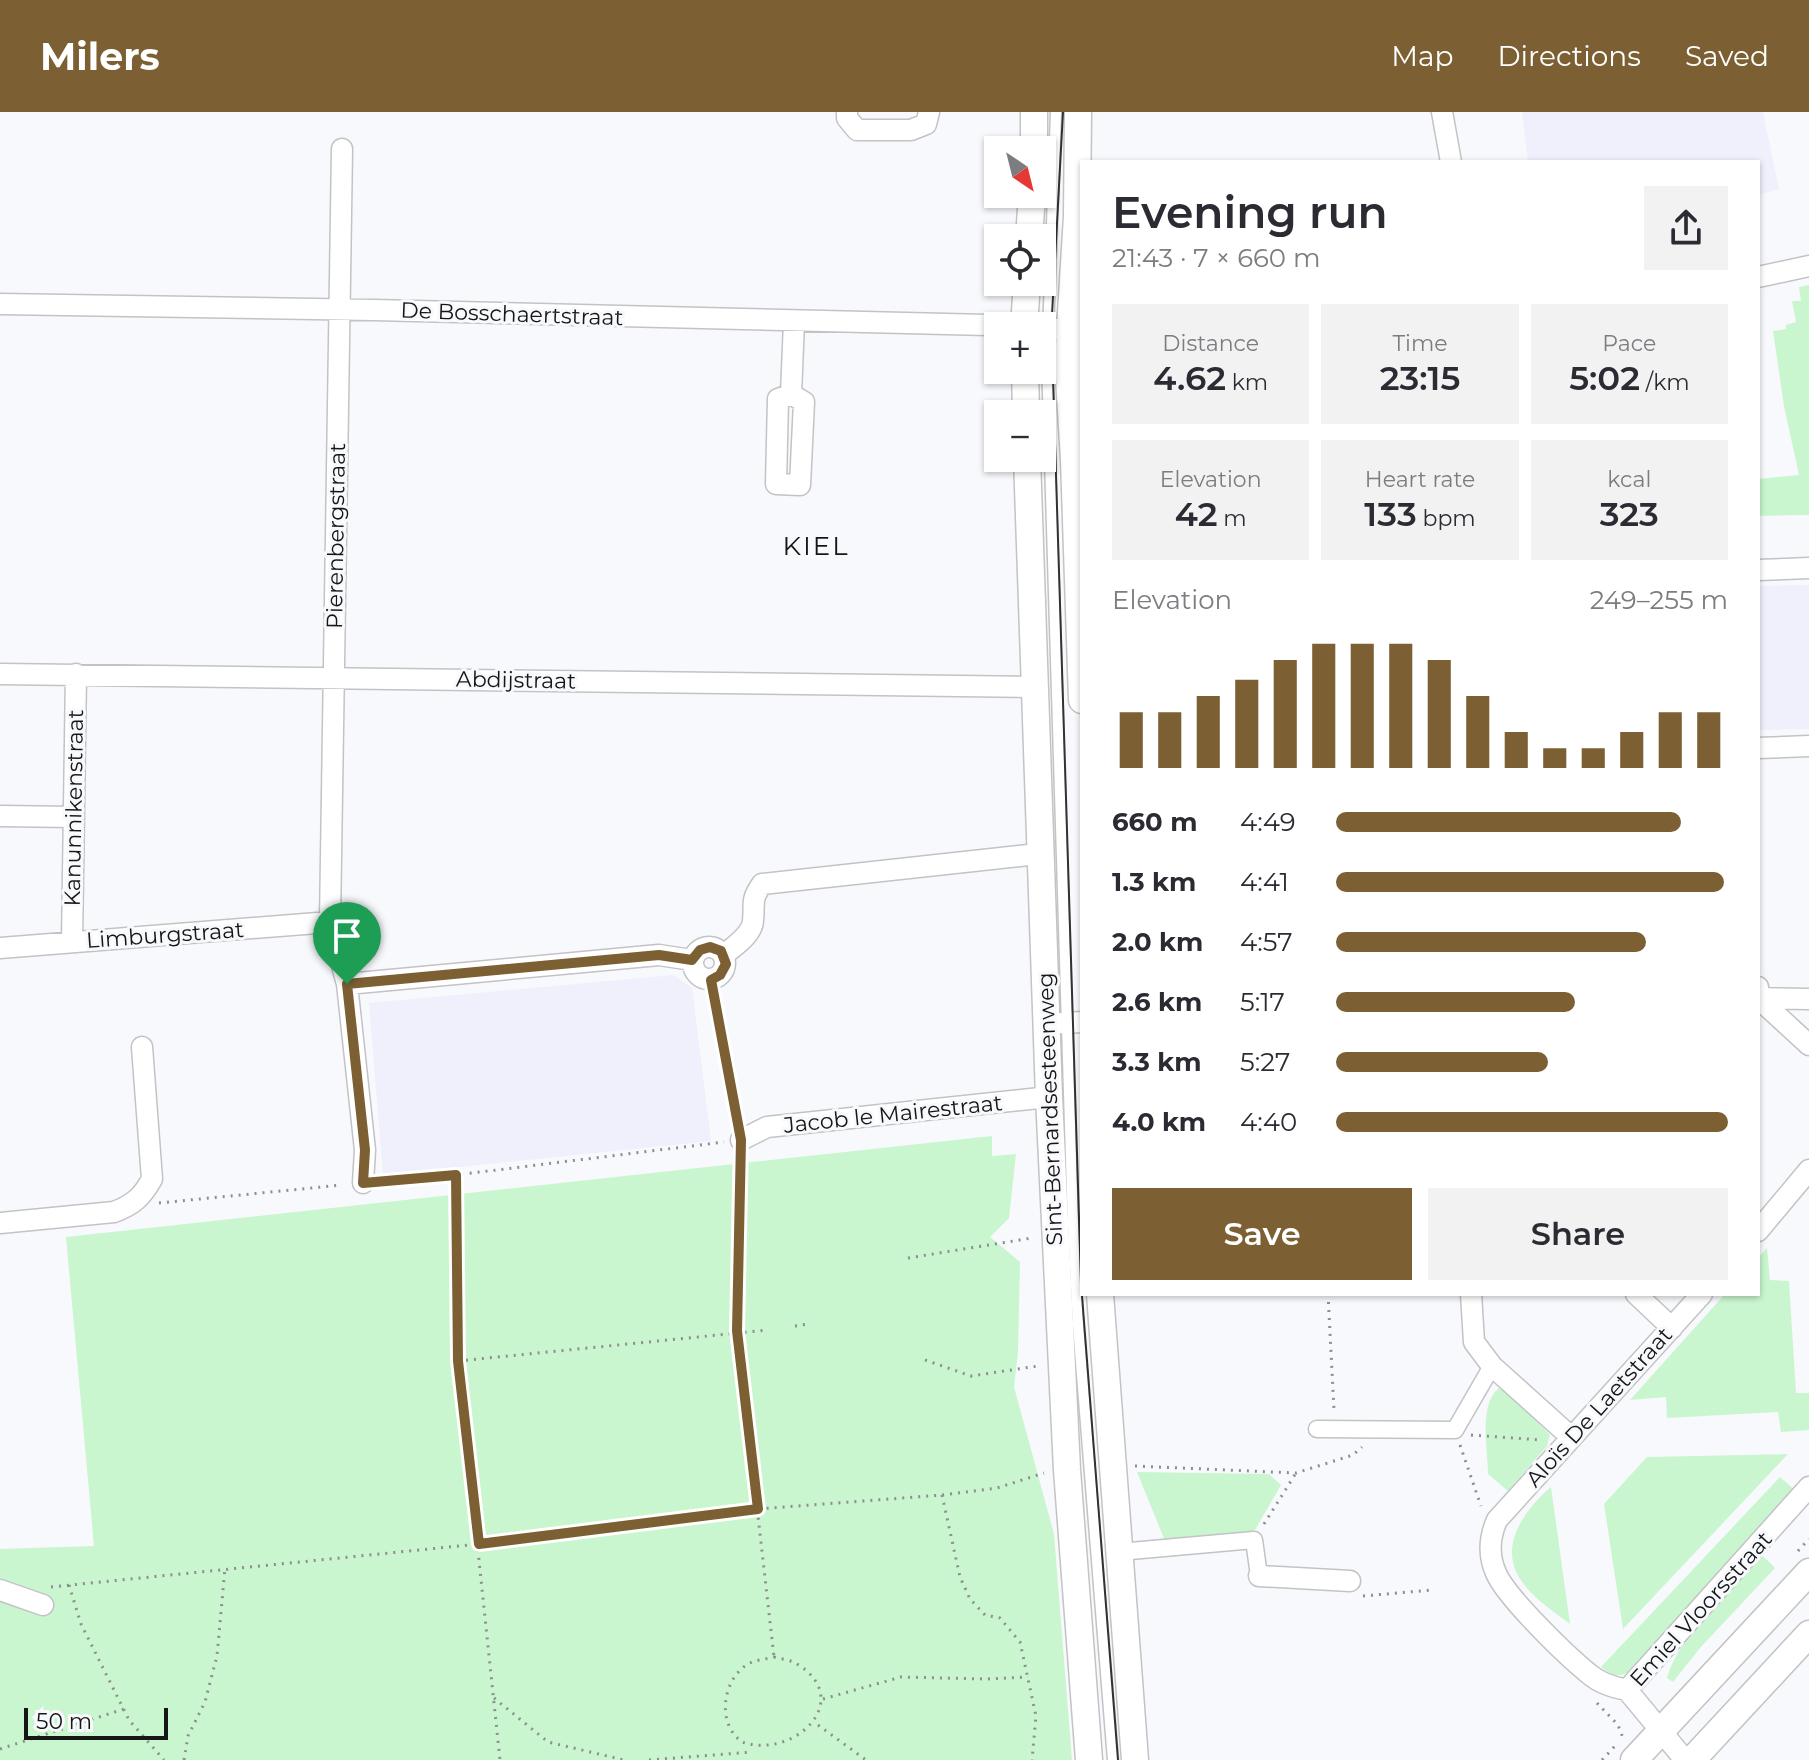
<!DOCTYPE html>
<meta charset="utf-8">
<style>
body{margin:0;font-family:Montserrat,sans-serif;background:#f2f2f3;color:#2b2b33;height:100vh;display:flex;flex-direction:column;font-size:30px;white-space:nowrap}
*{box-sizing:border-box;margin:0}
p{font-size:26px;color:#7c7c81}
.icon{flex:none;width:44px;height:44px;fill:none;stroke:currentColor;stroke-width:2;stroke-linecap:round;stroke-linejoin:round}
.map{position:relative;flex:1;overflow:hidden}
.side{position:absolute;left:1080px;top:48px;width:680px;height:1136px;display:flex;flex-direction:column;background:#fff;border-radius:0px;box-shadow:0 2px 6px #0004}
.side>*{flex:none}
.needle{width:52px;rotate:145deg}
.tools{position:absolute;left:984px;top:24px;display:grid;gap:16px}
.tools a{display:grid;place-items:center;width:72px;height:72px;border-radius:0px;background:#fff;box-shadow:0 2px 6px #0004;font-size:40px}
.scale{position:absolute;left:24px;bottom:20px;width:144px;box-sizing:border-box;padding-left:8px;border:4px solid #161617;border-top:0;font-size:22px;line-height:28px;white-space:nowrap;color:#161617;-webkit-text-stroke:6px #f8f9fc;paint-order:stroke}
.pin{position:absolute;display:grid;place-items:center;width:68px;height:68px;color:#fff;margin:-82px -34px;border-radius:50% 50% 50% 0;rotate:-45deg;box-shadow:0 0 8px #0007}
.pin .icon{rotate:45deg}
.round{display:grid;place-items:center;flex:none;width:84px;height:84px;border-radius:0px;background:#f2f2f3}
.summary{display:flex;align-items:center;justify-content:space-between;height:136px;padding:0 32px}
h1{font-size:44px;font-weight:600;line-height:60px}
.stats{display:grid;grid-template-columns:repeat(3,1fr);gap:12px;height:136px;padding:8px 32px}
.stats div{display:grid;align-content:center;border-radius:0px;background:#f2f2f3;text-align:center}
.stats b{font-size:34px;font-weight:600}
.stats small{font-size:22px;font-weight:400}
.stats p{font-size:22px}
.chart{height:224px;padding:16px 32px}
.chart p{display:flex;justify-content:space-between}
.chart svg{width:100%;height:144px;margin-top:8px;stroke:#7c6033;stroke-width:6}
.action{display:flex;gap:16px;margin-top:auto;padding:16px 32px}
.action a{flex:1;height:92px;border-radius:0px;background:#7c6033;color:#fff;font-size:32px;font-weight:600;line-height:92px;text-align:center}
.action a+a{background:#f2f2f3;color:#2b2b33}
ul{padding:0 32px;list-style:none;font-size:26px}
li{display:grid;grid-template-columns:128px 96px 1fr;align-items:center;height:60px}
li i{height:20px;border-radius:10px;background:#7c6033}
header{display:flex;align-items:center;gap:48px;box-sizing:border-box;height:112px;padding:0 40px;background:#7c6033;color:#fff}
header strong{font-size:38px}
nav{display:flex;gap:44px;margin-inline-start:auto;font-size:28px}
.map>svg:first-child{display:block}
</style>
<header>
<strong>Milers</strong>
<nav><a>Map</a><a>Directions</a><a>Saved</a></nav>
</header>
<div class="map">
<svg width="1809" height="1648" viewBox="0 0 1809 1648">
<rect width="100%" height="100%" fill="#f8f9fc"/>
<path fill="#eff0fb" d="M1522 0H1763L1779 77 1758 83V50H1528Z
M1809 473V617L1758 618V474Z
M674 863 692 876 711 1029 383 1063 369 891Z"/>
<path fill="#c9f6ce" d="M1809 173V403L1758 404V367L1799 363 1784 294 1773 219 1786 217V213L1796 210 1792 189H1801L1799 175Z
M992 1024V1044L1016 1042 1009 1106 990 1125 1020 1150 1018 1240 1014 1275 1054 1422 1072 1648H0V1437L94 1434 66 1125Z
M1767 1136 1770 1168 1789 1169 1796 1281H1809V1318L1781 1320 1778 1300 1667 1306 1666 1285 1630 1288 1725 1182H1758V1146Z
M1499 1276 1505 1278 1550 1323 1547 1334 1508 1379 1488 1362C1488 1337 1478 1293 1499 1276Z
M1788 1342 1623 1517 1604 1392 1647 1345Z
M1137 1360 1269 1362 1281 1373 1252 1423 1165 1429Z
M1780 1365 1796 1379 1629 1560C1617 1566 1612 1563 1601 1555Z
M1551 1375 1570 1512C1555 1500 1534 1487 1523 1471 1496 1436 1524 1398 1551 1375Z
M1763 1444 1775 1456 1700 1536 1673 1570 1667 1566C1679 1522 1732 1477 1763 1444Z"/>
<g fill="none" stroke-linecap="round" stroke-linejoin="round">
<g stroke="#c3c3c6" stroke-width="13">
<path id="service" d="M1056 0 1047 249 1073 1113 1078 1213 1113 1648"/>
</g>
<g stroke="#c3c3c6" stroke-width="19">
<path id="pedestrian" d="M1317 1317 1455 1318 1492 1254
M1119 1440 1254 1428 1259 1464"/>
</g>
<g stroke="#c3c3c6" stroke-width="23">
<path id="minor" d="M847 0V6L857 18H911L926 12 929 0
M1442 0 1451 50
M342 37 330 810 347 872 365 1038 363 1071
M1758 165 1809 154
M0 192 374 198 1025 214
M1042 215 1068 219
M791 282 804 290 800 373 776 372 778 287Z
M791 282 794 210
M1758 458 1809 456
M0 562 1033 575
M1758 636 1809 634
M0 704 74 705
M72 830 76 562
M693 851a16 16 0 1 1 32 0a16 16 0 1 1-32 0Z
M0 836 330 810
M724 843C734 834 752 823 753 809 755 791 750 789 762 772L1038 742
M347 872 659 843 692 848
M1758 875V886L1809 933
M1758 886 1809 887
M1045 912 1082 910
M741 1028 767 1015 1049 985
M0 1111 114 1100C133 1093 142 1085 152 1067L142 935
M1758 1119 1809 1058
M1471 1182 1474 1230 1492 1254 1571 1325
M1636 1182 1672 1216
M1259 1464 1350 1469
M0 1478 43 1493
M1627 1578C1612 1575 1599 1571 1588 1561 1566 1543 1506 1485 1496 1461 1488 1443 1489 1426 1497 1408L1702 1182
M1685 1648 1627 1578 1809 1375"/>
</g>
<g stroke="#c3c3c6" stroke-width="29">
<path id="tertiary" d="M1078 0 1077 104 1068 249 1074 348 1082 588
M1034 38V0
M1029 126 1032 82
M1024 214 1027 170
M1025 258 1026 302
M1027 346 1049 985 1067 1358 1089 1648
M1100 1182 1135 1648
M1634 1648 1809 1460
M1692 1648 1809 1522"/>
</g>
<path stroke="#8d8e90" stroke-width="3" stroke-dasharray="2 6" stroke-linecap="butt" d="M711 868 737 1007
M741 1047 737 1219 774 1545
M456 1063 458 1249 500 1648
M382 1069 456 1063 724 1030
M159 1091 342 1073
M908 1146 1032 1126
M1328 1182 1334 1298
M795 1214 808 1212
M925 1248 971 1264 1038 1254
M458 1249 768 1218
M1471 1323 1542 1328
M1460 1333 1481 1394
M1135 1354 1296 1361 1353 1343 1362 1335
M942 1383 960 1465 970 1487 985 1503 1000 1506 1020 1530 1036 1604 1032 1648
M1264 1412 1296 1361
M1798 1439 1809 1427
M69 1473 81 1512 129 1608 164 1648
M51 1475 479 1432 758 1397 942 1383 997 1376 1044 1361
M1363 1484 1432 1478
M774 1545C781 1547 791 1548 797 1552 856 1588 794 1648 742 1630 739 1627 735 1625 733 1621 718 1600 726 1563 750 1551 756 1548 766 1547 774 1545Z
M494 1586 548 1630 624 1648
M823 1587 901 1565 987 1567 1028 1565
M1597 1591 1618 1613 1623 1626
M818 1613 866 1648
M0 1637 124 1597
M184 1648 188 1624 205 1590 217 1544 225 1456
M649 1648 752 1640
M1602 1648 1615 1634"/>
<use href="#service" stroke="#fff" stroke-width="10"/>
<use href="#pedestrian" stroke="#fff" stroke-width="16"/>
<use href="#minor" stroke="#fff" stroke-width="20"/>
<use href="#tertiary" stroke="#fff" stroke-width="26"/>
<path stroke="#323233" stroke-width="2" d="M1063 0 1052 203 1053 266 1081 1171 1118 1648"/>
</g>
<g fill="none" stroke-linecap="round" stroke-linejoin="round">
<g stroke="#fff" stroke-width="16">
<path id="route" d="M710 835 721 839 726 852 720 863 711 868 741 1028 737 1219 758 1397 479 1432 458 1249 456 1063 363 1071 365 1038 347 872 659 843 692 848 700 838Z"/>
</g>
<use href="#route" stroke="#7c6033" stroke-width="10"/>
</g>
<g text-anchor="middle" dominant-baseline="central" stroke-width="6" stroke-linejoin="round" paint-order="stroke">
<g font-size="22" fill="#161617" stroke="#f8f9fc">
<text transform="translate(512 202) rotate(2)">De Bosschaertstraat</text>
<text transform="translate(336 424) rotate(-89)">Pierenbergstraat</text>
<text transform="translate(516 568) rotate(1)">Abdijstraat</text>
<text transform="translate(74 696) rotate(-89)">Kanunnikenstraat</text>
<text transform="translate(165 823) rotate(-4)">Limburgstraat</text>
<text transform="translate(1050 997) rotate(-92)">Sint-Bernardsesteenweg</text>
<text transform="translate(893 1002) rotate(-6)">Jacob le Mairestraat</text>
<text transform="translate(1599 1295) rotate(-48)">Aloïs De Laetstraat</text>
<text transform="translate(1701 1497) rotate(-48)">Emiel Vloorsstraat</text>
</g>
<g font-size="26" letter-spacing="2" fill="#161617" stroke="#f8f9fc">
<text x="816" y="434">KIEL</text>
</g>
</g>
</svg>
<div class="tools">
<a><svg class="needle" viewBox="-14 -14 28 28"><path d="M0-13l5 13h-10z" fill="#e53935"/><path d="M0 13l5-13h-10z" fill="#7c7c81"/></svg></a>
<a><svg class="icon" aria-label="locate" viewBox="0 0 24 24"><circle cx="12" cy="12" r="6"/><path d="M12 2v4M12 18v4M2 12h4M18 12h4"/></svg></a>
<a>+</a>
<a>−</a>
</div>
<div class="scale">50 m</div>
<div class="pin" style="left:347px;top:872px;background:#1e9e55"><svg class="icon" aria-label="arrive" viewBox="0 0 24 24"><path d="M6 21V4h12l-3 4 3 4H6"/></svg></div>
<section class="side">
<div class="summary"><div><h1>Evening run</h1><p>21:43 · 7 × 660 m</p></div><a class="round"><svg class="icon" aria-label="share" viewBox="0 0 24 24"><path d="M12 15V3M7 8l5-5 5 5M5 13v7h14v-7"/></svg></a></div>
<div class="stats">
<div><p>Distance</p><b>4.62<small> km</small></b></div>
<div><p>Time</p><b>23:15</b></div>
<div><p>Pace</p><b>5:02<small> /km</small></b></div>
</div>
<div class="stats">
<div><p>Elevation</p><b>42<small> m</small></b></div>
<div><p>Heart rate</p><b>133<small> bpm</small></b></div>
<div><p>kcal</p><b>323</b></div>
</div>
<div class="chart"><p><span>Elevation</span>249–255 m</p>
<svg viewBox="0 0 160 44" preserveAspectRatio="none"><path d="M5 44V27M15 44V27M25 44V22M35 44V17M45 44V11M55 44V6M65 44V6M75 44V6M85 44V11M95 44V22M105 44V33M115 44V38M125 44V38M135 44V33M145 44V27M155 44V27"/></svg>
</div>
<ul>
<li><b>660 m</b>4:49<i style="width:88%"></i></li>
<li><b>1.3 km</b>4:41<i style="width:99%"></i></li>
<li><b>2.0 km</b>4:57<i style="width:79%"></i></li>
<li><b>2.6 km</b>5:17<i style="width:61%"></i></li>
<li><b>3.3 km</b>5:27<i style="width:54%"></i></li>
<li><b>4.0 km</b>4:40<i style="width:100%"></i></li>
</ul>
<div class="action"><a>Save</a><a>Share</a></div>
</section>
</div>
